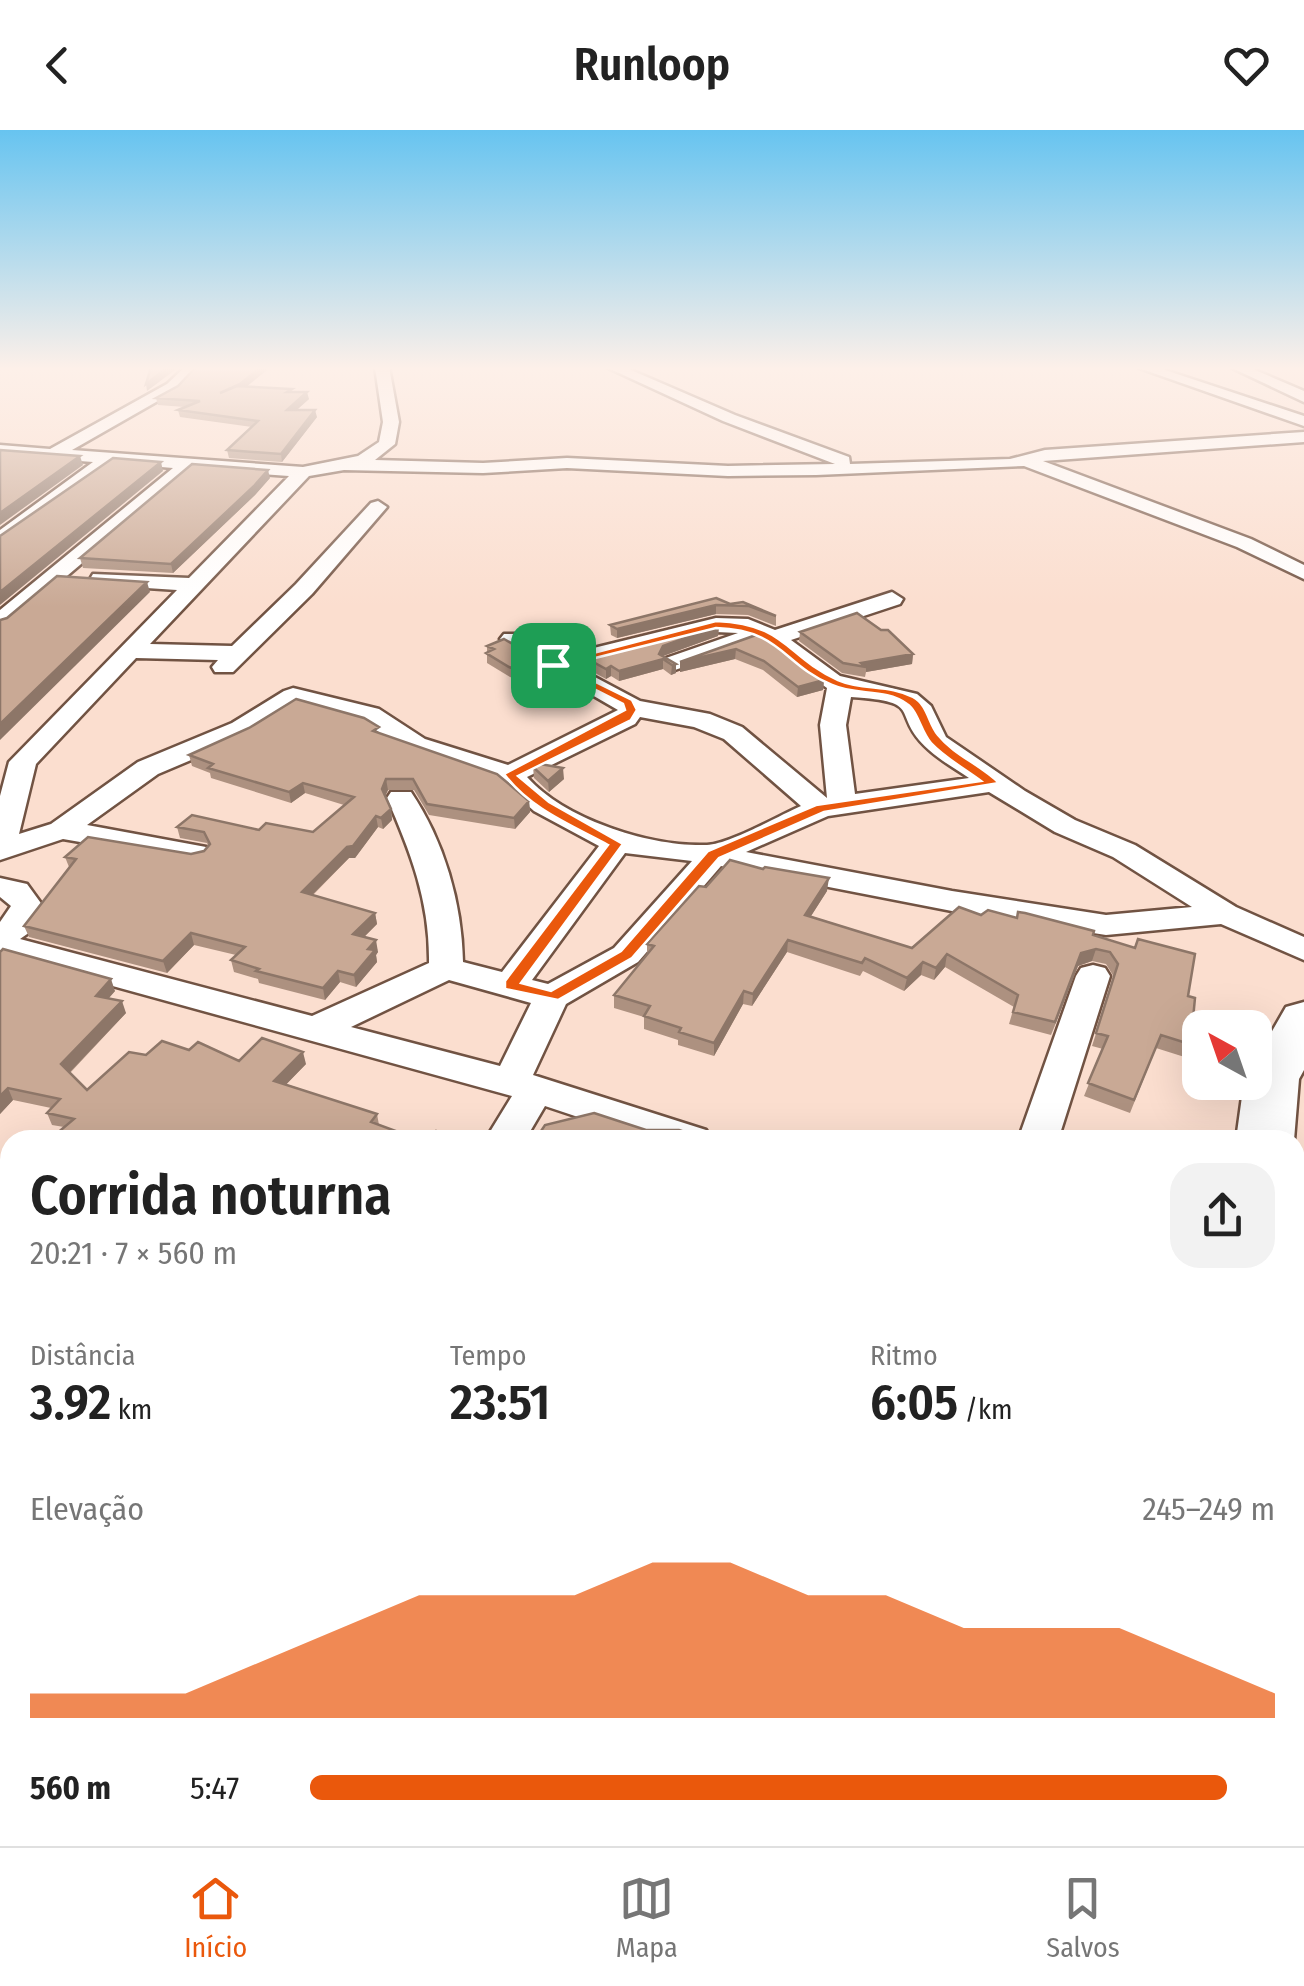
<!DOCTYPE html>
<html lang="pt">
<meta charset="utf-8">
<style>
body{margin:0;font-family:"Fira Sans Condensed",sans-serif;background:#f2f2f2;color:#222;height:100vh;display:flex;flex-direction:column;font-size:38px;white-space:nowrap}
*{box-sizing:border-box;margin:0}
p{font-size:32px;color:#767676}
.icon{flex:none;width:55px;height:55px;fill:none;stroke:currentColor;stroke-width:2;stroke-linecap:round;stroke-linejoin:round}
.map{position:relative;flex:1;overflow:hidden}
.details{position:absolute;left:0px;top:1000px;width:1305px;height:718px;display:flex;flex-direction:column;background:#fff;border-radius:30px 30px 0 0;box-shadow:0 10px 40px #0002}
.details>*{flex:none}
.needle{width:65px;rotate:320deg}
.buttons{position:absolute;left:1182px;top:880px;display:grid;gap:20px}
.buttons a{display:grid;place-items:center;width:90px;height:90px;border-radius:20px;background:#fff;box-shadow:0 10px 40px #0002;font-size:50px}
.pin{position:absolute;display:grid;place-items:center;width:85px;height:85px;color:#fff;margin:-42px;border-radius:20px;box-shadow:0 5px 15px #0006}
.round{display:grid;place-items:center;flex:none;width:105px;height:105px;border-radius:30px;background:#f2f2f2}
.head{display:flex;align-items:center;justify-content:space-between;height:170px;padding:0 30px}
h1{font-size:55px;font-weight:600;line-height:75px}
.stats{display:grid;grid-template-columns:repeat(3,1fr);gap:15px;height:170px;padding:10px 30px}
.stats div{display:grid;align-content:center}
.stats b{font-size:50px;font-weight:600}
.stats small{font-size:28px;font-weight:400}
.stats p{font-size:28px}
.chart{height:280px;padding:20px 30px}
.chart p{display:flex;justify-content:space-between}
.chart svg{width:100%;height:180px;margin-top:10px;fill:#ea580c;opacity:.7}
ul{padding:0 30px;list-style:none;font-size:32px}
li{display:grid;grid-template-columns:160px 120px 1fr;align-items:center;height:75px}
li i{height:25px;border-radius:12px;background:#ea580c}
header{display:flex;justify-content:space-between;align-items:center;height:130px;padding:0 30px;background:#fff;font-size:45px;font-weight:600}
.tab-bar{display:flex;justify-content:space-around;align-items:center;height:140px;border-top:2px solid #e0e0e0;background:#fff;font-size:28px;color:#767676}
.tab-bar a{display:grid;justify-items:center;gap:5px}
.tab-bar .on{color:#ea580c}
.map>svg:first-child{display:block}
</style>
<header><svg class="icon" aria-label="back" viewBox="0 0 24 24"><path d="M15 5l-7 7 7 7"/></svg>Runloop<svg class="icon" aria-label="heart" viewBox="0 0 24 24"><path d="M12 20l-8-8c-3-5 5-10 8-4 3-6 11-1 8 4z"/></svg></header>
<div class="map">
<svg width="1304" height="1716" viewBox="0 0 1304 1716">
<rect width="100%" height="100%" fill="#fbdecf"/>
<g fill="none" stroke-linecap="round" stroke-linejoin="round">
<g stroke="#715343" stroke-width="5">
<path id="street" d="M185 237H200L177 260 72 320 303 337 358 326 379 312 383 292 375 237H389L399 292 395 314 375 330 483 333 567 328 728 336 835 334 723 291 606 237H624L735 285 849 327 850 334 1010 329 1045 320 1304 302V312L1043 331 1251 409 1304 435V449L1237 417 1024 336 816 345 728 346 567 338 483 343 344 340 309 346 150 514 232 516 296 454 371 373 378 371 387 377 312 464 233 542H215L212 537 218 530 136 528 36 634 19 704 51 694 138 632 232 593 284 561 293 558 379 579 425 609 508 635 618 580 504 514 500 509 504 504H520L557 527 716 488 748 489 775 500 892 462 903 469 900 474 791 510 840 546 917 564 931 576 946 607 1025 661 1075 690 1135 715 1236 777 1304 807V830L1221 794 1106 805 952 781 721 736 638 832 566 874 533 945 706 1000 712 1010H647L545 976 525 1010H485L512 966 0 825V792L11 776 0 767V748L27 754 43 776 30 802 20 809 312 886 429 833C430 772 411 723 387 668L391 662H411C444 711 462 773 463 832L502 842 599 716 534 681 500 651 407 621 361 590 297 575 250 605 158 644 87 695 206 717 210 723 206 729 195 732 63 709 0 730V666L9 632 177 460 101 455 93 454 90 449 93 444 189 448 289 346 193 339 8 496 0 498V480L173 338 114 333 0 415V400L93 332 0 325V315L50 319 167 254ZM716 502 738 503 666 528 663 533 675 540 759 510 827 558 820 595 827 668 742 597 710 584 640 571 576 537ZM851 567C928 572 888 583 929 620 941 631 956 639 969 648L855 664 846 595ZM640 587 694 597 724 609 801 676C778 686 730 714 707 715 651 717 565 690 527 647L635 594ZM989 662 1055 702 1113 727 1192 777 1106 785 952 761 746 722 828 686ZM625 723 692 731 614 818 548 854 532 850ZM449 850 531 873 500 936 351 897Z
M1136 237H1156L1304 286V296Z
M1230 237H1248L1304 261V272Z
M1093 835 1105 838 1110 846 1058 1010H1018L1076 846 1081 838Z
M10 1645V1708H25L11 1716H0V1649Z
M425 1708H500L504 1716H429Z
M794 1708H859L855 1716H790Z"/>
</g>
<g stroke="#715343" stroke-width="5">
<path id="secondary" d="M1304 872V940L1299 949 1294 1010H1236L1244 952H1255V931L1286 877Z
M1137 1708H1227V1716H1135Z"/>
</g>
<use href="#street" fill="#fff" fill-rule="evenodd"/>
<use href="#secondary" fill="#fff" fill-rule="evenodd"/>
</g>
<path fill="#ad9180" d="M267 240 247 256 292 262 309 269 297 280 317 287 282 332 229 328 227 320 252 297 180 287 178 280 185 277 158 275 156 268Z
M270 348 255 365 173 443 83 438 80 428Z
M716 468 730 474 743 472 776 486V496L748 485 716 484 617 508 611 505 610 495Z
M719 496 718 506 663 526 676 534V543L671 545 663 539 619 551 611 546 606 549 586 538V528Z
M800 502 913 524 912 534 866 542 865 547 842 543 799 511Z
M759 504 824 550 823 560 797 567 763 540 735 529 680 542V532Z
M487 516 580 562 567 568 510 547 487 533Z
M380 604 529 671 530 682 515 699 429 685 414 660H388L385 666 391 679 392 690 383 699 378 697 355 728H349L313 765 375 783 377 794 364 807 378 822 376 825 377 832 356 857 340 852 325 870 259 853 258 849 234 842 231 830 236 825 194 815 167 843 29 807 24 796 69 737 65 727 191 724 204 721 208 716 207 713 180 708 177 697 313 702 344 675 305 663 291 673 211 648 210 643 192 636 189 625Z
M533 637 564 649 549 662 534 648Z
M763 739 827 761 811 786 912 818 981 785 1017 788 1093 805 1188 866 1200 914 1194 930 1156 918 1130 983 1084 966 1103 919 1092 916 1114 847 1106 834 1092 831 1078 836 1051 905 1009 894 1014 877 945 837 934 850 921 845 904 861 863 841 860 846 787 822 752 876 743 874 714 926 678 915V910L644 899V887L614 878V865L647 825V814L706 757Z
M0 822 115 861 108 869 126 883 70 943 87 960 146 925 189 920 239 931 306 934 286 954 377 984 379 995 64 997 52 995 47 983 51 978 13 970 0 984Z
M0 1176 10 1182V1224L0 1218Z
M10 1338V1421L0 1414V1348Z"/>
<path fill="#8d7668" d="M168 237H179L147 261 146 254Z
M261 237H266L267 240 241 261 220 263Z
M307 262 309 269 288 287 287 280Z
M315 280 317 287 282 332 281 324Z
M80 326 83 335 0 395V383Z
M161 332 163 341 0 475V462Z
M268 340 270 348 255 365 173 443 171 434Z
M147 452 150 462 0 610V594Z
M716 475V484L617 508V499Z
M719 496 718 506 663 526V539L619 551V541L659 524 663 516Z
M736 519 735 529 680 542V532Z
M913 524 912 534 866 542V537L861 533Z
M676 534V543L671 545 672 535Z
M611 536V546L606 549V539Z
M824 550 823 560 797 567 798 557Z
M579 552 580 562 567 568 566 558Z
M563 638 564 649 549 662 548 651Z
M386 649 388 660 384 669 382 659Z
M303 653 305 663 291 673 289 662Z
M529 671 530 682 515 699 514 688Z
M391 679 392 690 383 699 381 688Z
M376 686 378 697 355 728H349L304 773 302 762Z
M829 748 827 761 804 797 805 785Z
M375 783 377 794 355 816 353 804Z
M191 803 194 815 167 843 163 831Z
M376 810 378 822 376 825 377 832 356 857 354 845 368 819Z
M788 810 787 822 752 876 753 864Z
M1096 819 1092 831 1078 836 1051 905 1081 823Z
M947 824 945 837 934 850 936 838Z
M923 832 921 845 904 861 907 848Z
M338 841 340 852 325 870 323 858Z
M111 849 115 861 100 878 96 866Z
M744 861 743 874 714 926V913Z
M122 871 126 883 66 946 61 934Z
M303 922 306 934 278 963 274 951Z
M8 958 13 970 0 984V966Z
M88 1708H129L123 1716H85L83 1714Z"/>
<path fill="#c9a995" stroke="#8d7668" stroke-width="2.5" d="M151 237H168L146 254Z
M196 237H261L240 254 220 263 237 256 292 259 287 262H307L287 280H315L281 324 227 320 258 291 178 280 200 271 156 268 178 256Z
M0 320 80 326 0 383Z
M113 328 161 332 0 462V406Z
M192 334 268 340 254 356 171 434 80 428Z
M57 446 147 452 0 594V490L7 488Z
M716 468 730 474 743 472 776 486 749 476 716 475 617 499 610 495Z
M857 483 881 500H888L913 524 861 533 866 537 843 533 800 502Z
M719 496 663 516 659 524 676 534 672 535 663 529 619 541 611 536 606 539 586 528Z
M759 504 824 550 798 557 764 531 736 519 680 532Z
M504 509 579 552 566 558 509 537 486 523 494 519 487 516Z
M296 569 364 588 379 597 373 601 497 644 529 671 514 688 427 674 413 649H386L382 659 391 679 381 688 376 686 353 716 347 717 302 762 375 783 353 804 376 810 368 819 375 820 354 845 338 841 323 858 256 841 259 839 231 830 245 817 191 803 163 831 24 796 76 729 65 727 88 707 191 724 204 721 210 714 204 702 177 697 192 685 259 700 266 693 313 702 354 667 303 653 289 662 208 638 213 634 189 625 249 598Z
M540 634 563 638 548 651 533 637Z
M730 730 763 739 765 737 829 748 805 785 912 818 959 777 981 785 988 780 1017 788 1018 782 1025 783 1094 801 1093 805 1135 818 1138 809 1195 824 1188 866 1195 868 1193 889 1207 894 1206 898H1200L1199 917 1161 905 1134 970 1088 953 1108 906 1096 903 1118 834 1110 822 1096 819 1081 823 1055 892 1013 882 1018 865 947 824 936 838 923 832 907 848 865 828 862 833 788 810 753 864 744 861 714 913 679 902 681 898 644 886 650 876 614 865 654 816 647 814 699 756 706 757Z
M3 819 111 849 96 866 122 871 61 934 87 960 129 922 146 925 162 911 189 920 198 912 239 931 262 908 303 922 274 951 377 984 371 992 420 1010H49L74 989 47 983 60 969 8 958 0 966V822Z
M594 983 646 1000H679L708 1010H535L545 995Z
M436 1001 457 1010H429Z
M0 1176 10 1182V1216L0 1210Z
M10 1338V1416L0 1408V1348Z
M10 1705V1708H88L83 1714 86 1716H2Z
M564 1708H768L765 1716H560Z
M958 1708H998L1014 1716H955Z"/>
<linearGradient id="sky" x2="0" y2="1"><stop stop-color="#67c4f0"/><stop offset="0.5" stop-color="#fdf0e9"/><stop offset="1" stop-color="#fdf0e9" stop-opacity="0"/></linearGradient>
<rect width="1304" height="477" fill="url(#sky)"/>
<path fill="#ea580c" stroke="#fff" stroke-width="2.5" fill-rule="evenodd" d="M716 491C787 494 785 526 838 550 863 561 889 554 913 567 928 575 928 593 938 605 954 625 981 635 999 653L824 682 719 728 632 828 558 870 505 859V851L608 715C571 695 530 679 504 644L625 580 623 574 547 535ZM716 498C782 500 782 534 832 555 856 566 885 558 907 574 918 581 921 602 931 613 945 628 965 639 981 651L816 675 708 721 621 821 551 861 521 853 623 714 549 672 518 646 631 590 637 580 632 570 563 536Z"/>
</svg>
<div class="buttons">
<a><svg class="needle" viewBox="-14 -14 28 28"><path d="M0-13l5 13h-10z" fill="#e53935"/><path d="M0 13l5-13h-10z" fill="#767676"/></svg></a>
</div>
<div class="pin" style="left:553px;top:535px;background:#1e9e55"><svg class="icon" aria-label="arrive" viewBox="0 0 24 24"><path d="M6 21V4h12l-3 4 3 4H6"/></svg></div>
<section class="details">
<div class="head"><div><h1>Corrida noturna</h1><p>20:21 · 7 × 560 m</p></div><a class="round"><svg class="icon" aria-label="share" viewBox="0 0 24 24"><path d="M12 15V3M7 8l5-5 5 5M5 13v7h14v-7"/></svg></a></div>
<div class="stats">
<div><p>Distância</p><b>3.92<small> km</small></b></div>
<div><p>Tempo</p><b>23:51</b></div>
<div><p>Ritmo</p><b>6:05<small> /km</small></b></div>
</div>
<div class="chart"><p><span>Elevação</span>245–249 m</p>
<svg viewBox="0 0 160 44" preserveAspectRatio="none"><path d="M0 44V38L10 38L20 38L30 30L40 22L50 14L60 14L70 14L80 6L90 6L100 14L110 14L120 22L130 22L140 22L150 30L160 38V44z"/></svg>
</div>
<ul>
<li><b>560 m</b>5:47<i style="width:95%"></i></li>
</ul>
</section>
</div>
<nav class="tab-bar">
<a class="on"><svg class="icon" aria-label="home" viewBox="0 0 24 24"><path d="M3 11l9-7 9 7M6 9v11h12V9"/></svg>Início</a>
<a><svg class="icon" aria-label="map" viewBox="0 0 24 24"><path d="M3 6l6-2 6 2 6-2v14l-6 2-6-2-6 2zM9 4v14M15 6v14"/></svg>Mapa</a>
<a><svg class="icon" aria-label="saved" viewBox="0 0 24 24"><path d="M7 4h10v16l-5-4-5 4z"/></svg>Salvos</a>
</nav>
